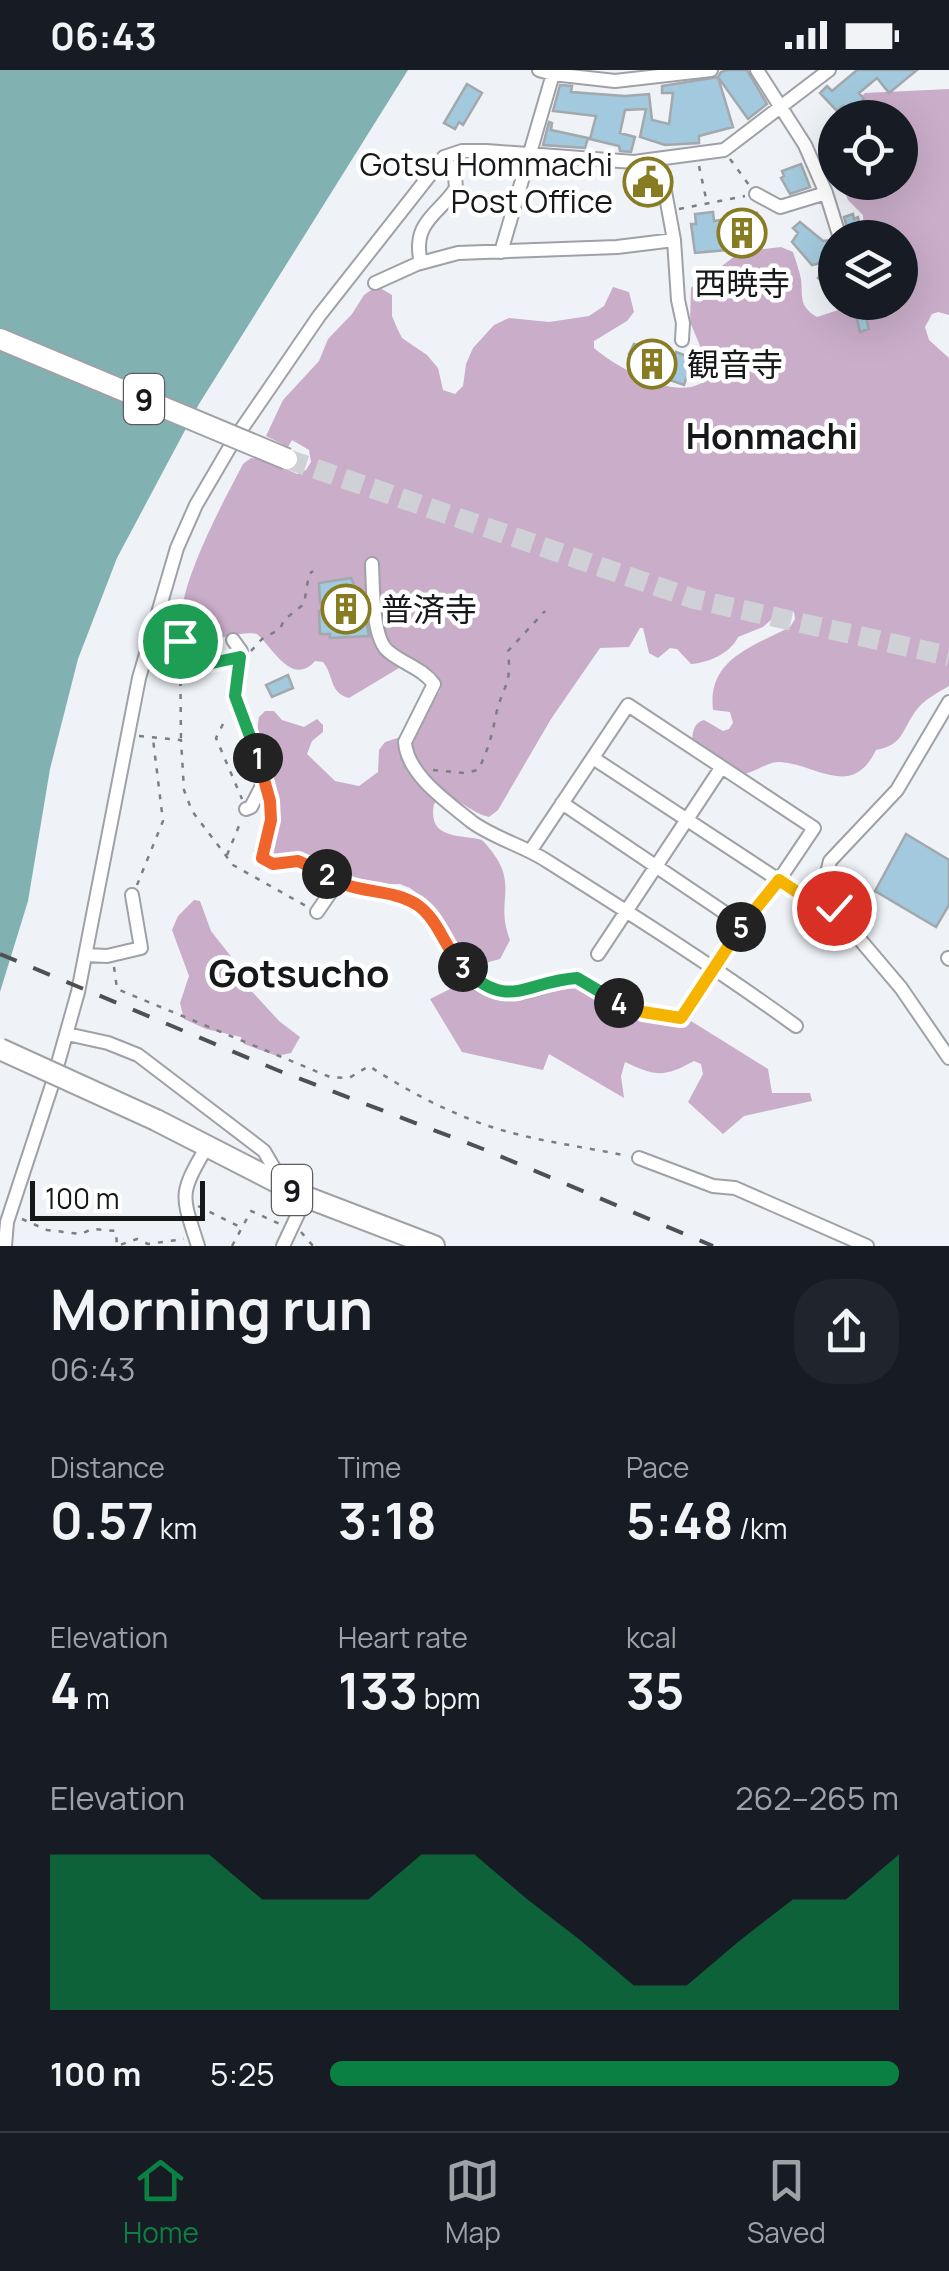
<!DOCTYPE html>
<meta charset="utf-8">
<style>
body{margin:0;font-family:Manrope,"Noto Sans JP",sans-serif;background:#20242c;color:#f1f3f6;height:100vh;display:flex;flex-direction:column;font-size:38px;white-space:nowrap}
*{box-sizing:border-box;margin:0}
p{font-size:32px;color:#9ea1a6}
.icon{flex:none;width:55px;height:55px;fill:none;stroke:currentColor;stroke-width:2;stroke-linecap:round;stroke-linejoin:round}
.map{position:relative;height:1176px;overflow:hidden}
.panel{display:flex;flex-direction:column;background:#171b24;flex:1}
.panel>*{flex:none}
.fabs{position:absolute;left:818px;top:30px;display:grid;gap:20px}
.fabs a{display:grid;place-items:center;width:100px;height:100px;border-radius:50%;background:#171b24;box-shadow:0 10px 40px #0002;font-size:50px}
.scale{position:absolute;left:30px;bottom:25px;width:175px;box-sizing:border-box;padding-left:10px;border:5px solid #17181a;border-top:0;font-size:28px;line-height:35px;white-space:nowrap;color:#17181a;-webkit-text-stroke:8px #fff;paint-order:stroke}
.pin{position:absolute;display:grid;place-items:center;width:85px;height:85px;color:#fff;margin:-42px;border:5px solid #fff;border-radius:50%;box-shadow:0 2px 10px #0007}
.km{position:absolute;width:50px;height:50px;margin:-25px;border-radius:50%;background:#222;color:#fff;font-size:28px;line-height:50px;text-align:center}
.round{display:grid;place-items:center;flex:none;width:105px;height:105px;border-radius:40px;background:#20242c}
.headline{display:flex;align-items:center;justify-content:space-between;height:170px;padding:0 50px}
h1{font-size:55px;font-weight:700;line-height:75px}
.figures{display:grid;grid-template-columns:repeat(3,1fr);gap:15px;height:170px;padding:10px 50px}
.figures div{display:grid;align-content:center}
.figures b{font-size:50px;font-weight:700}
.figures small{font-size:28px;font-weight:400}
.figures p{font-size:28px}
.chart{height:280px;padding:20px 50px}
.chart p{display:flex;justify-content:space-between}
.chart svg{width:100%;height:180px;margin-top:10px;fill:#0b8043;opacity:.7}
ul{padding:0 50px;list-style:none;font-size:32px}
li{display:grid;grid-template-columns:160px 120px 1fr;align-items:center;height:75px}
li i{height:25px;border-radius:12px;background:#0b8043}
.status{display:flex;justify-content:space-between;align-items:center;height:70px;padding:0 50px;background:#171b24;direction:ltr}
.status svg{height:28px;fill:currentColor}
.tab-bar{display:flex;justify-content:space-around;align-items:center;height:140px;border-top:2px solid #363941;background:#171b24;font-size:28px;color:#9ea1a6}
.tab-bar a{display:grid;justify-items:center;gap:5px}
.tab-bar .current{color:#0b8043}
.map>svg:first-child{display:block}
</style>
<div class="status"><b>06:43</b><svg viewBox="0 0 49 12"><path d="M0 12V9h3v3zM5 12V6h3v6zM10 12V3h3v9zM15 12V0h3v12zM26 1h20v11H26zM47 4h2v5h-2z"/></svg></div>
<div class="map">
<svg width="949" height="1176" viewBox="0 0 949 1176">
<rect width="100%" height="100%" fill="#eff2f7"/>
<path fill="#caadc9" d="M949 19V245L938 242 932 244 925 257 929 270 949 288V616C937 623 923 630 915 642 901 662 903 675 876 680 852 730 816 694 780 692 765 691 750 708 736 703 722 699 705 680 692 671 693 660 694 653 704 650L723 661 729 659 733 653 730 642 713 640C707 590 751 577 790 557L795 549 794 542 782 540 763 557 738 567C731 583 708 593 691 594L677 579 670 578 658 588 649 583 643 558H640L629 577 600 578 551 649 498 740 489 747C472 743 462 731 445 724L434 734C427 770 460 764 482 770 524 814 493 827 510 870L500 889 470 897 422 827 410 818 400 814 365 815 337 809 323 796 264 789C269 767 280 739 276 717 270 691 253 675 259 647L265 641H274L282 650 304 657 317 649 323 655V662L312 671 307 684 335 711 359 716 378 702 379 680 385 672 410 664 440 621 441 614 433 601 399 598 349 628C329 623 334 605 323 592L315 591C292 617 273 578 257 564 235 560 210 577 189 564 159 546 231 418 243 394L251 388 265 390 297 404 306 400 311 392 309 380 292 370 288 377 266 366 283 330 319 291 328 269 352 244 364 225 377 216 392 225V246L397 258 402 268 427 285 438 298 443 320 455 324 463 316 466 294 473 278 494 255 509 248 549 252 589 246 604 236 613 217 629 222 634 242 627 251 594 271V278C617 298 691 341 711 302L690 252 691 218 707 202 718 199 740 182 781 177 793 182C796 191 799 200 801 209 803 226 798 236 817 247L844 238 866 240 872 233 900 232V168L864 167 863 145 848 130 841 113 900 112V48L841 47 865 23Z
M194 830 200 831 211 861 233 889 246 915 279 951 300 967 291 983 277 986 244 974 241 967 206 959 184 949 180 933 189 906 172 860 178 846Z
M470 909 494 925 514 931 560 915H580L676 954 691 951 768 999 772 1023H810L812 1031 744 1046 723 1064 688 1032 703 1004 701 994 694 991C665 1007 656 1007 625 992L621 1006 624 1028 549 984 543 1000 462 982 430 929Z"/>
<path fill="#82b1b2" d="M0 0H408L199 334 117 488 78 589 50 699 28 831 0 922Z"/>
<path fill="#a2c9dd" stroke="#a2a8ab" stroke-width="2.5" d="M727 0H747L767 34 748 49 718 7 721 2Z
M857 0H917L889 23 877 8 859 23 864 29 850 43 843 36 837 41 820 23 827 16 832 21Z
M718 7 733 57 699 66V73L665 75 640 67 646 39 625 40 620 63 635 67 631 82 620 81 619 76 590 69 596 46 553 41 560 15 572 16 571 22 625 26 649 24 652 50 669 54 673 23H662V16Z
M467 14 482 23 463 55 459 52 455 59 444 53Z
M549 52 552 53 551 60 588 68 585 78 543 75Z
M801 94 810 117 790 124 781 108 784 106 782 101Z
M746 141 747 145 757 143 761 177 695 183 691 154H696L695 144 713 142 714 151 733 148 732 143Z
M853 144 854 149 858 147 862 168H850L844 147Z
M800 152 823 171 830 170 835 176V190L812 195 792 172 798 163 793 158Z
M826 199 835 208V223L818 208Z
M853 232H862L869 259 860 262Z
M634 274 653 281 654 278 675 286 676 282 695 289 694 292 707 297 704 306 688 303 684 315 664 308 662 311 633 300 638 288 629 284Z
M351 508 357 521 320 532 319 513Z
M364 538 369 566 330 568V564H320L319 541Z
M288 605 293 618 272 627 266 615Z
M906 764 949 790V835L936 857 875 821Z"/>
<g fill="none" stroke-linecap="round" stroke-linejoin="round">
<path stroke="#cfd1d6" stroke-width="20" stroke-dasharray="20 10" stroke-linecap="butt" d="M287 389 694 529 949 586"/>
<g stroke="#9fa1a6" stroke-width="16">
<path id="minor" d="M539 0 553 4
M826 123 840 168
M756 124 780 137 826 123 805 75 757 0
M674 170 678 230 683 253 682 270
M501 182 553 4 615 11 711 0
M421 193C411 151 440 144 456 118L455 106 444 87
M375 213 417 194 458 183 617 177 674 170 659 89
M372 494C373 514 372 569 388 581 403 594 422 598 434 614L405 672C407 705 449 733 472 752 494 768 524 776 547 791 631 844 715 897 796 956
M233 570 241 581 235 627 248 657 270 731 271 751 261 783 263 791C276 797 287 789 300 792 317 796 326 807 340 814 364 826 393 817 420 837 451 862 457 916 502 923 527 927 553 910 577 908L625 936 679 949 686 944 746 849 779 810 814 758 628 635 531 780
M949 632 897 720 830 791 824 815 834 839 901 918 949 988
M593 688 803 826 834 839
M562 733 743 855
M246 739 251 737 265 710
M317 842 337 813
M598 884 721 698
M86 885 107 886 141 878 132 825
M948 888 949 889
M67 964 108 973 138 985 264 1081 282 1112
M639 1088 713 1116 735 1118 867 1176
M5 1176 7 1152 51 1018 78 922 139 608 177 478 196 435 234 370 319 246 444 87 462 81H486L634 92 724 80 829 0
M198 1176C182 1125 178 1126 206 1078
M283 1176 306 1127"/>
</g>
<g stroke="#9fa1a6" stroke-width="24">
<path id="highway" d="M156 1050 306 1127 434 1176"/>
</g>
<path stroke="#7d7e82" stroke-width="2.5" stroke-dasharray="5 8" stroke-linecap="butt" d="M730 89 749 115
M699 96 707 133
M679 139 745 126
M251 581 262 569 280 559 284 550 304 534 309 504 313 501
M223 654 216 668 242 729
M139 666 181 670 184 720 192 741 233 795 306 836
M181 668 180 571 207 594 226 590
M433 700 465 703 478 700C488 681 492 665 496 645 503 614 512 617 508 581L545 541
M227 785 241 751
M137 815 163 751 153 669
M114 897 117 919 330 1007 349 1008 369 996C400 1016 432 1034 467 1048 517 1069 575 1075 628 1086
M198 1136 240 1157
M22 1149 47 1160 81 1164 92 1159 116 1161 117 1176 137 1169 148 1174 184 1169
M301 1162 313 1176
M232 1176 251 1141 280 1154"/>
<use href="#minor" stroke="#fff" stroke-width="12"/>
<use href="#highway" stroke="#fff" stroke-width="20"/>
<path stroke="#4f5053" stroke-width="4" stroke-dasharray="18 18" stroke-linecap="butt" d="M0 884 277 1000 483 1079 713 1176"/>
<g stroke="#9fa1a6" stroke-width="24" stroke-linecap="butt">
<path id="highway-bridge" d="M0 269 287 389
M0 979 156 1050"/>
</g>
<use href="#highway-bridge" stroke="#fff" stroke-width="20"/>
</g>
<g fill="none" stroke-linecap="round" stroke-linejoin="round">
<g stroke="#fff" stroke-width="20">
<path id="split-1" d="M180 571 207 594 240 587 235 626 258 688"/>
</g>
<g stroke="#fff" stroke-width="20">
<path id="split-2" d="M258 688 270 731 271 750 262 788 273 794 298 791 327 804"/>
</g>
<g stroke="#fff" stroke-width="20">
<path id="split-3" d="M327 804C351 825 388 817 416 834 439 849 444 878 463 897"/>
</g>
<g stroke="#fff" stroke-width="20">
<path id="split-4" d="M463 897C508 943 526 911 577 908L619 933"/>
</g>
<g stroke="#fff" stroke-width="20">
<path id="split-5" d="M619 933 643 942 681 948 741 857"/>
</g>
<g stroke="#fff" stroke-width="20">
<path id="split-6" d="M741 857 779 810 803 826 834 838"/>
</g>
<use href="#split-1" stroke="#22a559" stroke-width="12"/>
<use href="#split-2" stroke="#f0652b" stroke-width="12"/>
<use href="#split-3" stroke="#f0652b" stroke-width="12"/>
<use href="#split-4" stroke="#22a559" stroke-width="12"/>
<use href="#split-5" stroke="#f5b400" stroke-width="12"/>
<use href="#split-6" stroke="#f5b400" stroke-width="12"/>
</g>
<defs>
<g id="civic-ring" transform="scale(2.5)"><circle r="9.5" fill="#fff" stroke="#887c22" stroke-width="1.5"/><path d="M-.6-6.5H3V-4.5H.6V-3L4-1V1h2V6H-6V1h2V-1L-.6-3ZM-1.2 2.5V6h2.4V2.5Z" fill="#887c22"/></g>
<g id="building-ring" transform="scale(2.5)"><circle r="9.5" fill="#fff" stroke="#887c22" stroke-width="1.5"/><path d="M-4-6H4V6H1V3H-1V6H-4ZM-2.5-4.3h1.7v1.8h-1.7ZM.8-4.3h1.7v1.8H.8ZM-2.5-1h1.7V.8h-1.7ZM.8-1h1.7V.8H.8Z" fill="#887c22"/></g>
</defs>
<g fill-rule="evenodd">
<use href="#civic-ring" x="648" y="112"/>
<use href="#building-ring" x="742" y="163"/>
<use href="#building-ring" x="652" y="294"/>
<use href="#building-ring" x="346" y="539"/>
</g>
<g text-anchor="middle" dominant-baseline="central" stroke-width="9" stroke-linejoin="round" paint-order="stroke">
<g fill="#fff" stroke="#5d5d5f" stroke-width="2.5">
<rect x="124" y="304" width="40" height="50" rx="8"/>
<rect x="272" y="1095" width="40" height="50" rx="8"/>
</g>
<g font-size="30" font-weight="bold" fill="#17181a">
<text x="144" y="329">9</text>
<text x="292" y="1120">9</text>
</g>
<g font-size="32" fill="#17181a" stroke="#fff" text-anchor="start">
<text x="613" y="94" text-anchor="end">Gotsu Hommachi<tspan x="613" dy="37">Post Office</tspan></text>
<text x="742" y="213" text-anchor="middle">西暁寺</text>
<text x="687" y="294">観音寺</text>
<text x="381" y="539">普済寺</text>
</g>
<g font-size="35" font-weight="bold" fill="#17181a" stroke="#fff">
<text x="772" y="366">Honmachi</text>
</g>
<g font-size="38" font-weight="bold" fill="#17181a" stroke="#fff">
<text x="299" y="902">Gotsucho</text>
</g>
</g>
</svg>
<div class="fabs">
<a><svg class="icon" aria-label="locate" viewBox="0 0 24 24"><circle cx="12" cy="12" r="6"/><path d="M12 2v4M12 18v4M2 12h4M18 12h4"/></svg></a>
<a><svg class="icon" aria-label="layers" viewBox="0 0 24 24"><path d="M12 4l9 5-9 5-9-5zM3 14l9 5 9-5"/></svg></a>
</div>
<div class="scale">100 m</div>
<div class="pin" style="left:180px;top:571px;background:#1e9e55"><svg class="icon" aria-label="arrive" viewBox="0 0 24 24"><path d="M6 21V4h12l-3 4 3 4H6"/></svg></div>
<div class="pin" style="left:834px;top:838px;background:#d93025"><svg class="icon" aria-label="check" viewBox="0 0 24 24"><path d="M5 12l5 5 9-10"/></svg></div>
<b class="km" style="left:258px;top:688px">1</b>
<b class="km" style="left:327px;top:804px">2</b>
<b class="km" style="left:463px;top:897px">3</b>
<b class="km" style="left:619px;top:933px">4</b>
<b class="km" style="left:741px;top:857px">5</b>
</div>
<section class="panel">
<div class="headline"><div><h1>Morning run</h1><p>06:43</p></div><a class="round"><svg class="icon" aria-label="share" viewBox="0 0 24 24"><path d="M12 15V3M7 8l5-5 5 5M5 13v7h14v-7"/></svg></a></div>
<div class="figures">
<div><p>Distance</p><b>0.57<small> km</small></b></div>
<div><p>Time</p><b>3:18</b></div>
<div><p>Pace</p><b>5:48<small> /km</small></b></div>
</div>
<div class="figures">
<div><p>Elevation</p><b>4<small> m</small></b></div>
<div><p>Heart rate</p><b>133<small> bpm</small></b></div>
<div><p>kcal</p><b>35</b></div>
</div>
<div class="chart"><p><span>Elevation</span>262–265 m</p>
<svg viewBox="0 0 160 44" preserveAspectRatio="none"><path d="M0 44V6L10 6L20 6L30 6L40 17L50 17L60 17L70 6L80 6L90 17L100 27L110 38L120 38L130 27L140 17L150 17L160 6V44z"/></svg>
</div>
<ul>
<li><b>100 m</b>5:25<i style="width:100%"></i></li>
</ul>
</section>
<nav class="tab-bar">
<a class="current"><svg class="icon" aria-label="home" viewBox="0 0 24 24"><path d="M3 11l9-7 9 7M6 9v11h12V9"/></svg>Home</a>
<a><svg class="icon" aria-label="map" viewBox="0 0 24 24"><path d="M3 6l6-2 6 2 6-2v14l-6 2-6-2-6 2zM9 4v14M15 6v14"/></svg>Map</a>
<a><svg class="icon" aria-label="saved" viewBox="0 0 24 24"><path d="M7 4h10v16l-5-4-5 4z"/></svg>Saved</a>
</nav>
